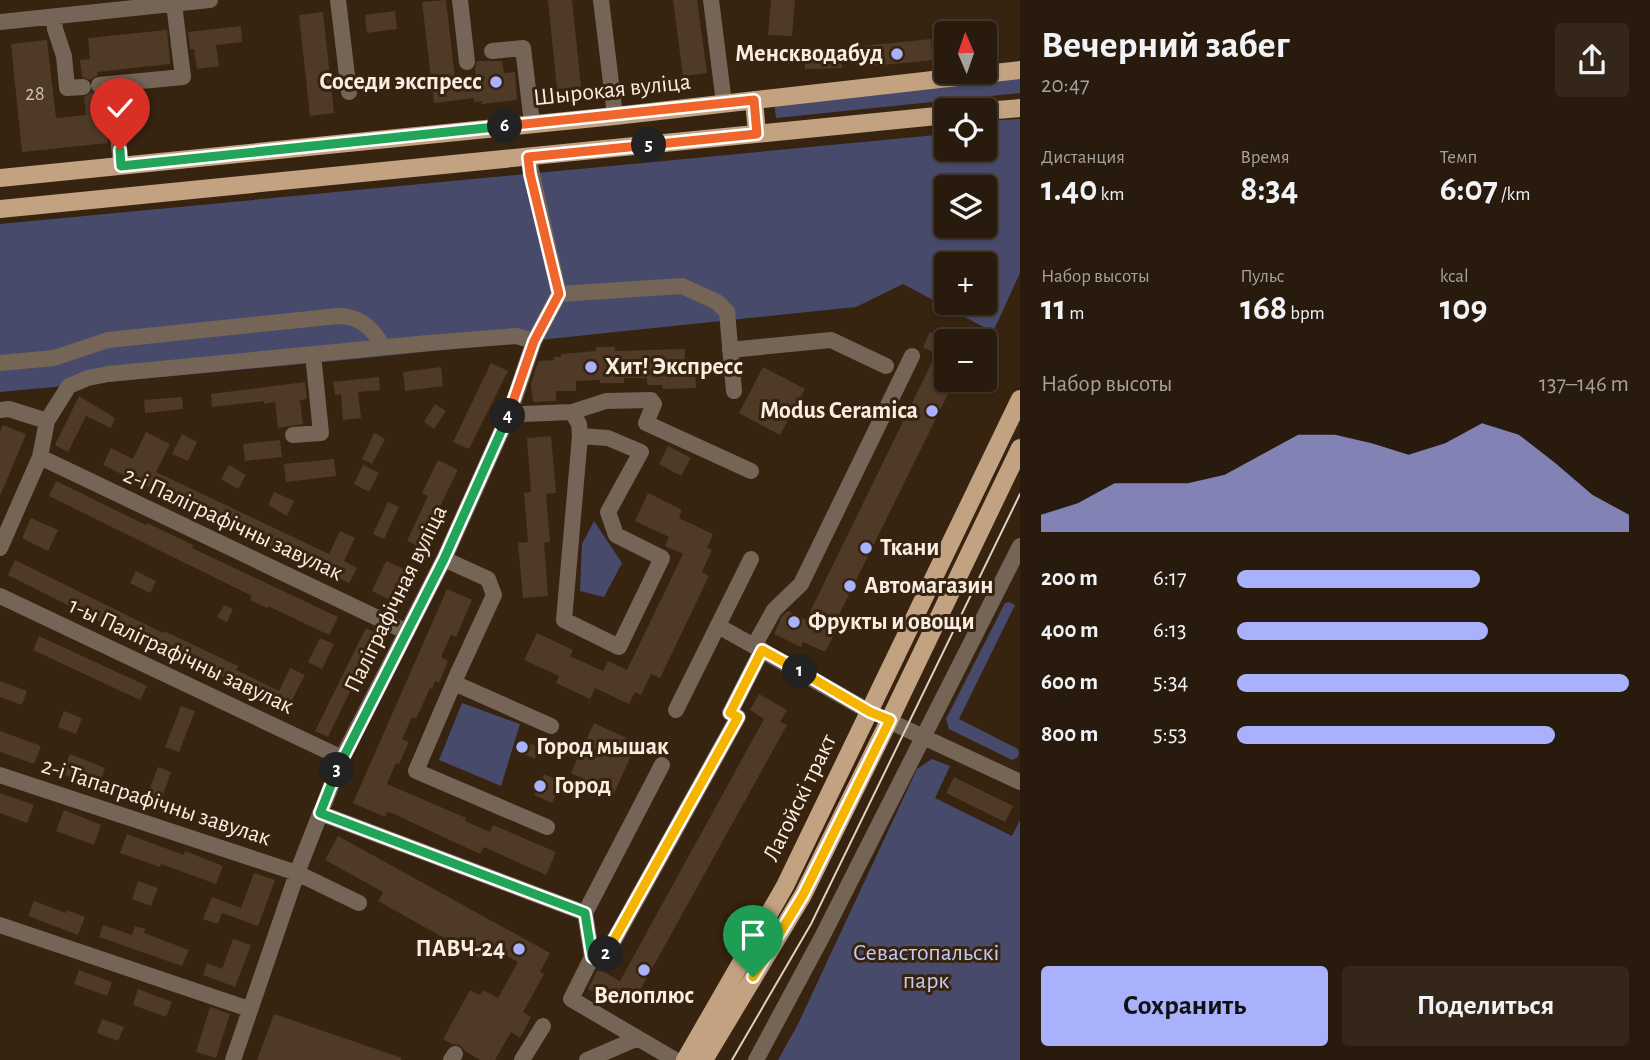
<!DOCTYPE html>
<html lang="ru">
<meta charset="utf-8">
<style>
body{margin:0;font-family:"Alegreya Sans",sans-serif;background:#34271a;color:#f1f3f6;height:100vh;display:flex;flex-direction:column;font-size:26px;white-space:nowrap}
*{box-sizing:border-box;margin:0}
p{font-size:23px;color:#a5a19d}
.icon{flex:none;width:38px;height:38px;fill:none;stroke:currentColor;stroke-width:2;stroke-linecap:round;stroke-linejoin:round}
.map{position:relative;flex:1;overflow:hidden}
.panel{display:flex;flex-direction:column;background:#281a0c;width:630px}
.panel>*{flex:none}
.needle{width:46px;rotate:358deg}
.controls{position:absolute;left:934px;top:21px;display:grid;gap:14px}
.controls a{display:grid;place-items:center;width:63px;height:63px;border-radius:7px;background:#281a0c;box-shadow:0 2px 5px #0004,0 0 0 2px #44382d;font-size:35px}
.pin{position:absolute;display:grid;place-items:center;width:60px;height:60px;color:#fff;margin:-72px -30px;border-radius:50% 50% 50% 0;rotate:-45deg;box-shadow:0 0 7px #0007}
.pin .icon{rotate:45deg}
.km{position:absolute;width:35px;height:35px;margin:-18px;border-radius:50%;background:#222;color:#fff;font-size:19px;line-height:35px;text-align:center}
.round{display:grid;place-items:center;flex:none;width:74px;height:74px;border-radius:7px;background:#34271a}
.overview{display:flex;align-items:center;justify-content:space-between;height:119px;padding:0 21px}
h1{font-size:38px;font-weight:700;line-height:52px}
.figures{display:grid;grid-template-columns:repeat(3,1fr);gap:10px;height:119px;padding:7px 21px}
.figures div{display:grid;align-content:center}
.figures b{font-size:35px;font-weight:700}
.figures small{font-size:19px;font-weight:400}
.figures p{font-size:19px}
.chart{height:196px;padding:14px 21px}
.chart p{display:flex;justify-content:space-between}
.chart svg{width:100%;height:126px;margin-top:7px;fill:#a9b0fc;opacity:.7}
.primary-button{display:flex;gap:14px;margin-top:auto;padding:14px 21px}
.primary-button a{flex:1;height:80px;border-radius:7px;background:#a9b0fc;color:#111;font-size:28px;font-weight:700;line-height:80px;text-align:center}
.primary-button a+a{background:#34271a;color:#f1f3f6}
ul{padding:0 21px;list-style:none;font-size:23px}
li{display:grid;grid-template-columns:112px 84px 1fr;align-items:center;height:52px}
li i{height:18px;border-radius:9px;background:#a9b0fc}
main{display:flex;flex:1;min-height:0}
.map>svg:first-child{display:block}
</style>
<main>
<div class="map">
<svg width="1020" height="1060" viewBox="0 0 1020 1060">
<rect width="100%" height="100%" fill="#362310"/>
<path fill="#484a6b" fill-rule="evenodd" d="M1020 78V93L776 118 774 103Z
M1020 119V273L993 332 903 284 856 307 366 358 0 392V224L947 134V149H985V121ZM947 187H985V226H947ZM947 264H985V303H947Z
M594 521 622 563 604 597 580 591 582 544Z
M1009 602 1015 605 959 719 1018 749 1019 754 1017 758 1012 760 949 729 946 719 1005 603Z
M462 703 520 724 501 786 439 760Z
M932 759 950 766 935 798 1012 836 1020 820V1060H778L798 1024 917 769Z"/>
<path fill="#4f3a27" d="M446 0 455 79 476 77 475 69 477 61H502L504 73 515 72 517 100 482 104V101L474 102V98L434 103 422 2Z
M548 0H572L581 87 557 89Z
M673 0H697L707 73 683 76Z
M771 0H795L792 36 768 35Z
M395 11 397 29 367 33 365 15Z
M323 12 334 113 310 116 299 15Z
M241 26 242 42 216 45 219 66 197 69 194 49H190L188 32Z
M167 30 170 64 97 72 98 75 90 80 82 77 80 60 90 59 88 38Z
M931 39 933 60 864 67 862 46Z
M47 40 56 118 86 115 84 97 92 92 100 95 102 113 105 112 108 143 22 152 11 44Z
M841 47 842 68 805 69 804 49Z
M947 331V380H955L834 625 838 627 825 652 803 642 801 647 774 634 782 616 788 611 806 620 936 354 923 347 930 332 943 338Z
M596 347H615V351L685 349V368L695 367 696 388 663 389 662 385H647V378H624V383H600V380L576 381V391H556V401L533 402 531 384 538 361 554 360V357H561V354L596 351Z
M491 363 508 371 469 449 453 442Z
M441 367 443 386 405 391 403 372Z
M763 367 805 389 780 435 739 413Z
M379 377 380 390 358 392 361 418 343 420 341 394 335 395 333 382Z
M305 382 307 399 300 400 303 424 278 428 275 402 264 404V401L212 407 211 394Z
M79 396 115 418 111 428 86 416 68 452 55 445Z
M182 397 183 409 145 413 144 400Z
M435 404 446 411 434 429 424 422Z
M3 425 26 434 0 496V432Z
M146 432 170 444 156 472 329 554 340 531 355 538 344 561 357 568 349 583 250 537 103 465 111 448 133 459Z
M374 433 385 439 372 464 362 459Z
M182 434 197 442 188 461 172 454Z
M551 436 556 493 546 494 550 542 544 543 548 596 523 598 518 543 528 542 524 493 531 492 527 438Z
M280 440 282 457 245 461 243 444Z
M668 446 691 458 681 476 659 464Z
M334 459 336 476 286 482 284 464Z
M438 460 458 470 420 547 407 541 428 496 422 493Z
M229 465 246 475 238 489 221 479Z
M363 465 379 473 369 492 354 484Z
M56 481 146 525 147 523 193 545 192 548 338 617 329 635 268 606 267 608 250 600 252 596 49 496Z
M274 492 294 501 287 516 268 505Z
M648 493 682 510 679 518 713 534 707 548 712 550 702 572 709 576 660 678 651 674 641 695 635 692 629 704 595 688 590 699 556 683 559 676 524 660 537 633 573 650 570 656 603 671 608 661 627 670 683 554 665 546 669 537 635 521Z
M388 502 399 507 384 539 373 534Z
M31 518 58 530 48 551 22 538Z
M15 560 163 633 164 631 238 666 236 670 279 691 290 668 305 675 285 713 244 693 246 688 199 665 198 668 141 642 8 575Z
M386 561 409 571 394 602 372 591Z
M136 571 156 581 150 593 130 583Z
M447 589 472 600 456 637 451 635 441 657 448 661 439 683 435 681 432 689 430 688 416 719 412 717 402 739 409 742 399 764 396 763 387 784 466 818 465 821 490 832 493 825 556 852 546 875 484 847 480 854 394 814 387 812 385 817 353 803Z
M224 605 233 609 227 622 217 617Z
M366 628 382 636 362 677 358 675 328 737 315 731Z
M39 636 147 686 140 700 33 650Z
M320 638 334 644 322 669 308 662Z
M0 681 27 691 22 705 0 697Z
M759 694 787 710 780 722 787 725 639 992 635 990 626 1005 615 999 613 1003 588 989 597 971 604 972 620 981 764 719 750 710Z
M181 706 195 711 179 752 165 747Z
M64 711 82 718 76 734 58 727Z
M594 723 637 743 614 793 571 773Z
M0 731 41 746 34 764 0 752Z
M522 740 540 748 535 759 517 751Z
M70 754 105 768 98 788 62 774Z
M158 767 171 772 160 803 146 798Z
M544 774 562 782 552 803 534 795Z
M954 777 1013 806 1005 822 946 793Z
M0 793 34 805 27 823 0 813Z
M64 810 101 825 94 845 56 831Z
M127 834 184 855 185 851 223 866 216 884 161 864 160 867 120 853Z
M338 836 550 953 540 972 544 974 523 1012 531 1017 520 1038 511 1032 495 1060H480L465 1051 460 1045 452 1044 443 1039 470 990 480 995 483 990 498 998 518 962 487 945 480 958 378 901 383 892 325 860Z
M254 873 275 880 258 926 222 913 218 924 203 919 212 897 241 908Z
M138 881 158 888 151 906 132 899Z
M34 901 66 913 67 910 85 917 78 935 28 916Z
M103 925 132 935 135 926 145 929 144 933 189 950 182 966 99 937Z
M233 939 251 945 235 987 203 975 207 963 222 969Z
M79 970 112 982 107 996 74 984Z
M138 989 172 1002 166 1017 133 1005Z
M210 1007 230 1014 216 1058 196 1052Z
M274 1014 402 1058 401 1060H257Z
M102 1019 124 1027 118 1041 97 1033Z"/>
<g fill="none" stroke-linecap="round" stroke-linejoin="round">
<path stroke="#756556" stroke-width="16" d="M338 0 349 92
M460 0 467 62
M601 0 615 116
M711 0 724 103
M54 17 55 29 64 56 67 88 83 87
M0 22 210 0
M492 51 523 48 532 123
M113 84 121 166
M99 85 183 77 174 4
M559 294 682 286 717 302 727 312 734 391
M730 350 831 340 886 366
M0 363 54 358 108 340 338 316C360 316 373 328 383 347
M0 410 9 409 47 421
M510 412 522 414 572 412 579 424 580 436 608 438 641 452 608 512 616 535 662 558 619 647 564 620 580 436
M572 412 606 401 651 400 654 404 646 423 751 471
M293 435 321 433 313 354
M40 457 407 632
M0 548 40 457 47 421 55 408 69 386 88 378 108 374 428 343 516 336 534 341
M444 559 488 579 494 595 458 673 416 771 547 827
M0 596 342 758
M718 626 754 646
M454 683 551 726
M676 710 751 559
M870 712 754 646 774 610 801 584 912 356
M889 721 1020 782
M0 775 297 873 359 903
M320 813 585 913 662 765
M585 913 592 957 571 999 675 1060
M0 925 249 1009
M592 957 602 962 738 717 730 713 762 650
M233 1060 297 873 342 758 444 559 510 412 534 341 559 294 528 157
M451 1060 455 1054
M522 1060 543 1026
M587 1060 636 1039
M756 1060 822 937 1020 546"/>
<path stroke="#c3a282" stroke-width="18" d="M754 100 757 134
M985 111 1020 108
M0 178 615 116 1020 70
M0 209 947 115
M685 1060 785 886 1020 399
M704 1060 803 895 889 721 1020 448"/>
<path stroke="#ddcfc2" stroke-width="2" d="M732 1060 811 924 1020 494"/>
</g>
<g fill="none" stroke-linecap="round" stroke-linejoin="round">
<g stroke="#fff" stroke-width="14">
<path id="split-1" d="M753 977 803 895 890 720 870 712 800 671"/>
</g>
<g stroke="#fff" stroke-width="14">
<path id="split-2" d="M606 954 738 717 730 713 762 650 800 671"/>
</g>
<g stroke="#fff" stroke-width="14">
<path id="split-3" d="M337 770 320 813 585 913 592 957 602 962 606 954"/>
</g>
<g stroke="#fff" stroke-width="14">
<path id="split-4" d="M337 770 444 559 508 416"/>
</g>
<g stroke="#fff" stroke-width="14">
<path id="split-5" d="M508 416 534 341 559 294 530 174 528 157 649 145"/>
</g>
<g stroke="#fff" stroke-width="14">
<path id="split-6" d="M505 126 754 100 757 134 649 145"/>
</g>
<g stroke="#fff" stroke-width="14">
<path id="split-7" d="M120 150 121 166 505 126"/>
</g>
<use href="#split-1" stroke="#f5b400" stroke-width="9"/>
<use href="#split-2" stroke="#f5b400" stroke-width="9"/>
<use href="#split-3" stroke="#22a559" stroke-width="9"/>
<use href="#split-4" stroke="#22a559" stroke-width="9"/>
<use href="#split-5" stroke="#f0652b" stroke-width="9"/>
<use href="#split-6" stroke="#f0652b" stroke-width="9"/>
<use href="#split-7" stroke="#22a559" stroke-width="9"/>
</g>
<g fill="#a9b0fc" stroke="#362310" stroke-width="2.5">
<circle cx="897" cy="54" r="7"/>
<circle cx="496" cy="82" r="7"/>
<circle cx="591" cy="367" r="7"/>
<circle cx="932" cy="411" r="7"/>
<circle cx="866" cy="548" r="7"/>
<circle cx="850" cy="586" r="7"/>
<circle cx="794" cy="622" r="7"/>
<circle cx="522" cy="747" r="7"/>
<circle cx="540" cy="786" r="7"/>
<circle cx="519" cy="949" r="7"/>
<circle cx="644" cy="970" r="7"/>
</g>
<g text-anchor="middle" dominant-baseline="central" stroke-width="6" stroke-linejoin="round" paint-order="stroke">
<g font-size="21" fill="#cfc0b2">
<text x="35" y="93">28</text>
</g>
<g font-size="24" font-weight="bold" fill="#faede1" stroke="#362310" text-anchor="start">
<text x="883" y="54" text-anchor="end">Менскводабуд</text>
<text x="482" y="82" text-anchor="end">Соседи экспресс</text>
<text x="605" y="367">Хит! Экспресс</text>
<text x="918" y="411" text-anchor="end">Modus Ceramica</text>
<text x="880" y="548">Ткани</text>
<text x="864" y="586">Автомагазин</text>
<text x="808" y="622">Фрукты и овощи</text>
<text x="536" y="747">Город мышак</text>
<text x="554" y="786">Город</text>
<text x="505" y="949" text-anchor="end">ПАВЧ-24</text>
<text x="644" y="996" text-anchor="middle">Велоплюс</text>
</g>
<g font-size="24" fill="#faede1" stroke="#362310">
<text transform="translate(612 90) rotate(-6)">Шырокая вуліца</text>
<text transform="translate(233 524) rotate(25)">2-і Паліграфічны завулак</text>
<text transform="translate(396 599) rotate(-64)">Паліграфічная вуліца</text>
<text transform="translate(181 656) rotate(25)">1-ы Паліграфічны завулак</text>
<text transform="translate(800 798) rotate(-64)">Лагойскі тракт</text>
<text transform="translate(156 802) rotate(18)">2-і Тапаграфічны завулак</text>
</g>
<g font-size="24" fill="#c5caf5" stroke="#362310">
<text x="926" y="953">Севастопальскі<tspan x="926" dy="28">парк</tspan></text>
</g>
</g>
</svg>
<div class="controls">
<a><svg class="needle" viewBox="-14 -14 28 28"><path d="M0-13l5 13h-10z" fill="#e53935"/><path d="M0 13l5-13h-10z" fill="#a5a19d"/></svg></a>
<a><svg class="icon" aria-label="locate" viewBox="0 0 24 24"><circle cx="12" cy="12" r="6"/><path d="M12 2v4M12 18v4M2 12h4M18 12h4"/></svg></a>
<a><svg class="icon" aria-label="layers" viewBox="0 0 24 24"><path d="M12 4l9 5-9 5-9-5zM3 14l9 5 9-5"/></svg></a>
<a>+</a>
<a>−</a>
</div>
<div class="pin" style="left:753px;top:977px;background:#1e9e55"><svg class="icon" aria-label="arrive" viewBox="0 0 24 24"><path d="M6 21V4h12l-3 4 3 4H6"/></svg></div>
<div class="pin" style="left:120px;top:150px;background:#d93025"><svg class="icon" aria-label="check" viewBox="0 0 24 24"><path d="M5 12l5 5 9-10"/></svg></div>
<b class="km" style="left:800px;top:671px">1</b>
<b class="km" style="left:606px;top:954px">2</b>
<b class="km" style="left:337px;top:770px">3</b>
<b class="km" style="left:508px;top:416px">4</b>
<b class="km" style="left:649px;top:145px">5</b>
<b class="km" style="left:505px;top:126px">6</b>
</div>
<section class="panel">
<div class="overview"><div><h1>Вечерний забег</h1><p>20:47</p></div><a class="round"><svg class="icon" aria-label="share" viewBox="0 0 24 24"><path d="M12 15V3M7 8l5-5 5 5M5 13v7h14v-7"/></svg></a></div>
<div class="figures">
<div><p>Дистанция</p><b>1.40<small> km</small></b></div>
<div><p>Время</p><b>8:34</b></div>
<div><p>Темп</p><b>6:07<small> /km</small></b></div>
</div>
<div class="figures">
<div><p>Набор высоты</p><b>11<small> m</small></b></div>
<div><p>Пульс</p><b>168<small> bpm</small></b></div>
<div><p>kcal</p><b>109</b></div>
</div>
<div class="chart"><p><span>Набор высоты</span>137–146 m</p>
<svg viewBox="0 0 160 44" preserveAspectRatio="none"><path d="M0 44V38L10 34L20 27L30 27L40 27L50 24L60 17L70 10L80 10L90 13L100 17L110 13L120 6L130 10L140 20L150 31L160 38V44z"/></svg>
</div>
<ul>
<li><b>200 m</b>6:17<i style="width:62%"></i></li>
<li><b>400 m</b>6:13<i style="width:64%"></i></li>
<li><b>600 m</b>5:34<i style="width:100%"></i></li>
<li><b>800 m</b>5:53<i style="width:81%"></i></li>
</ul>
<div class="primary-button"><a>Сохранить</a><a>Поделиться</a></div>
</section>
</main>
